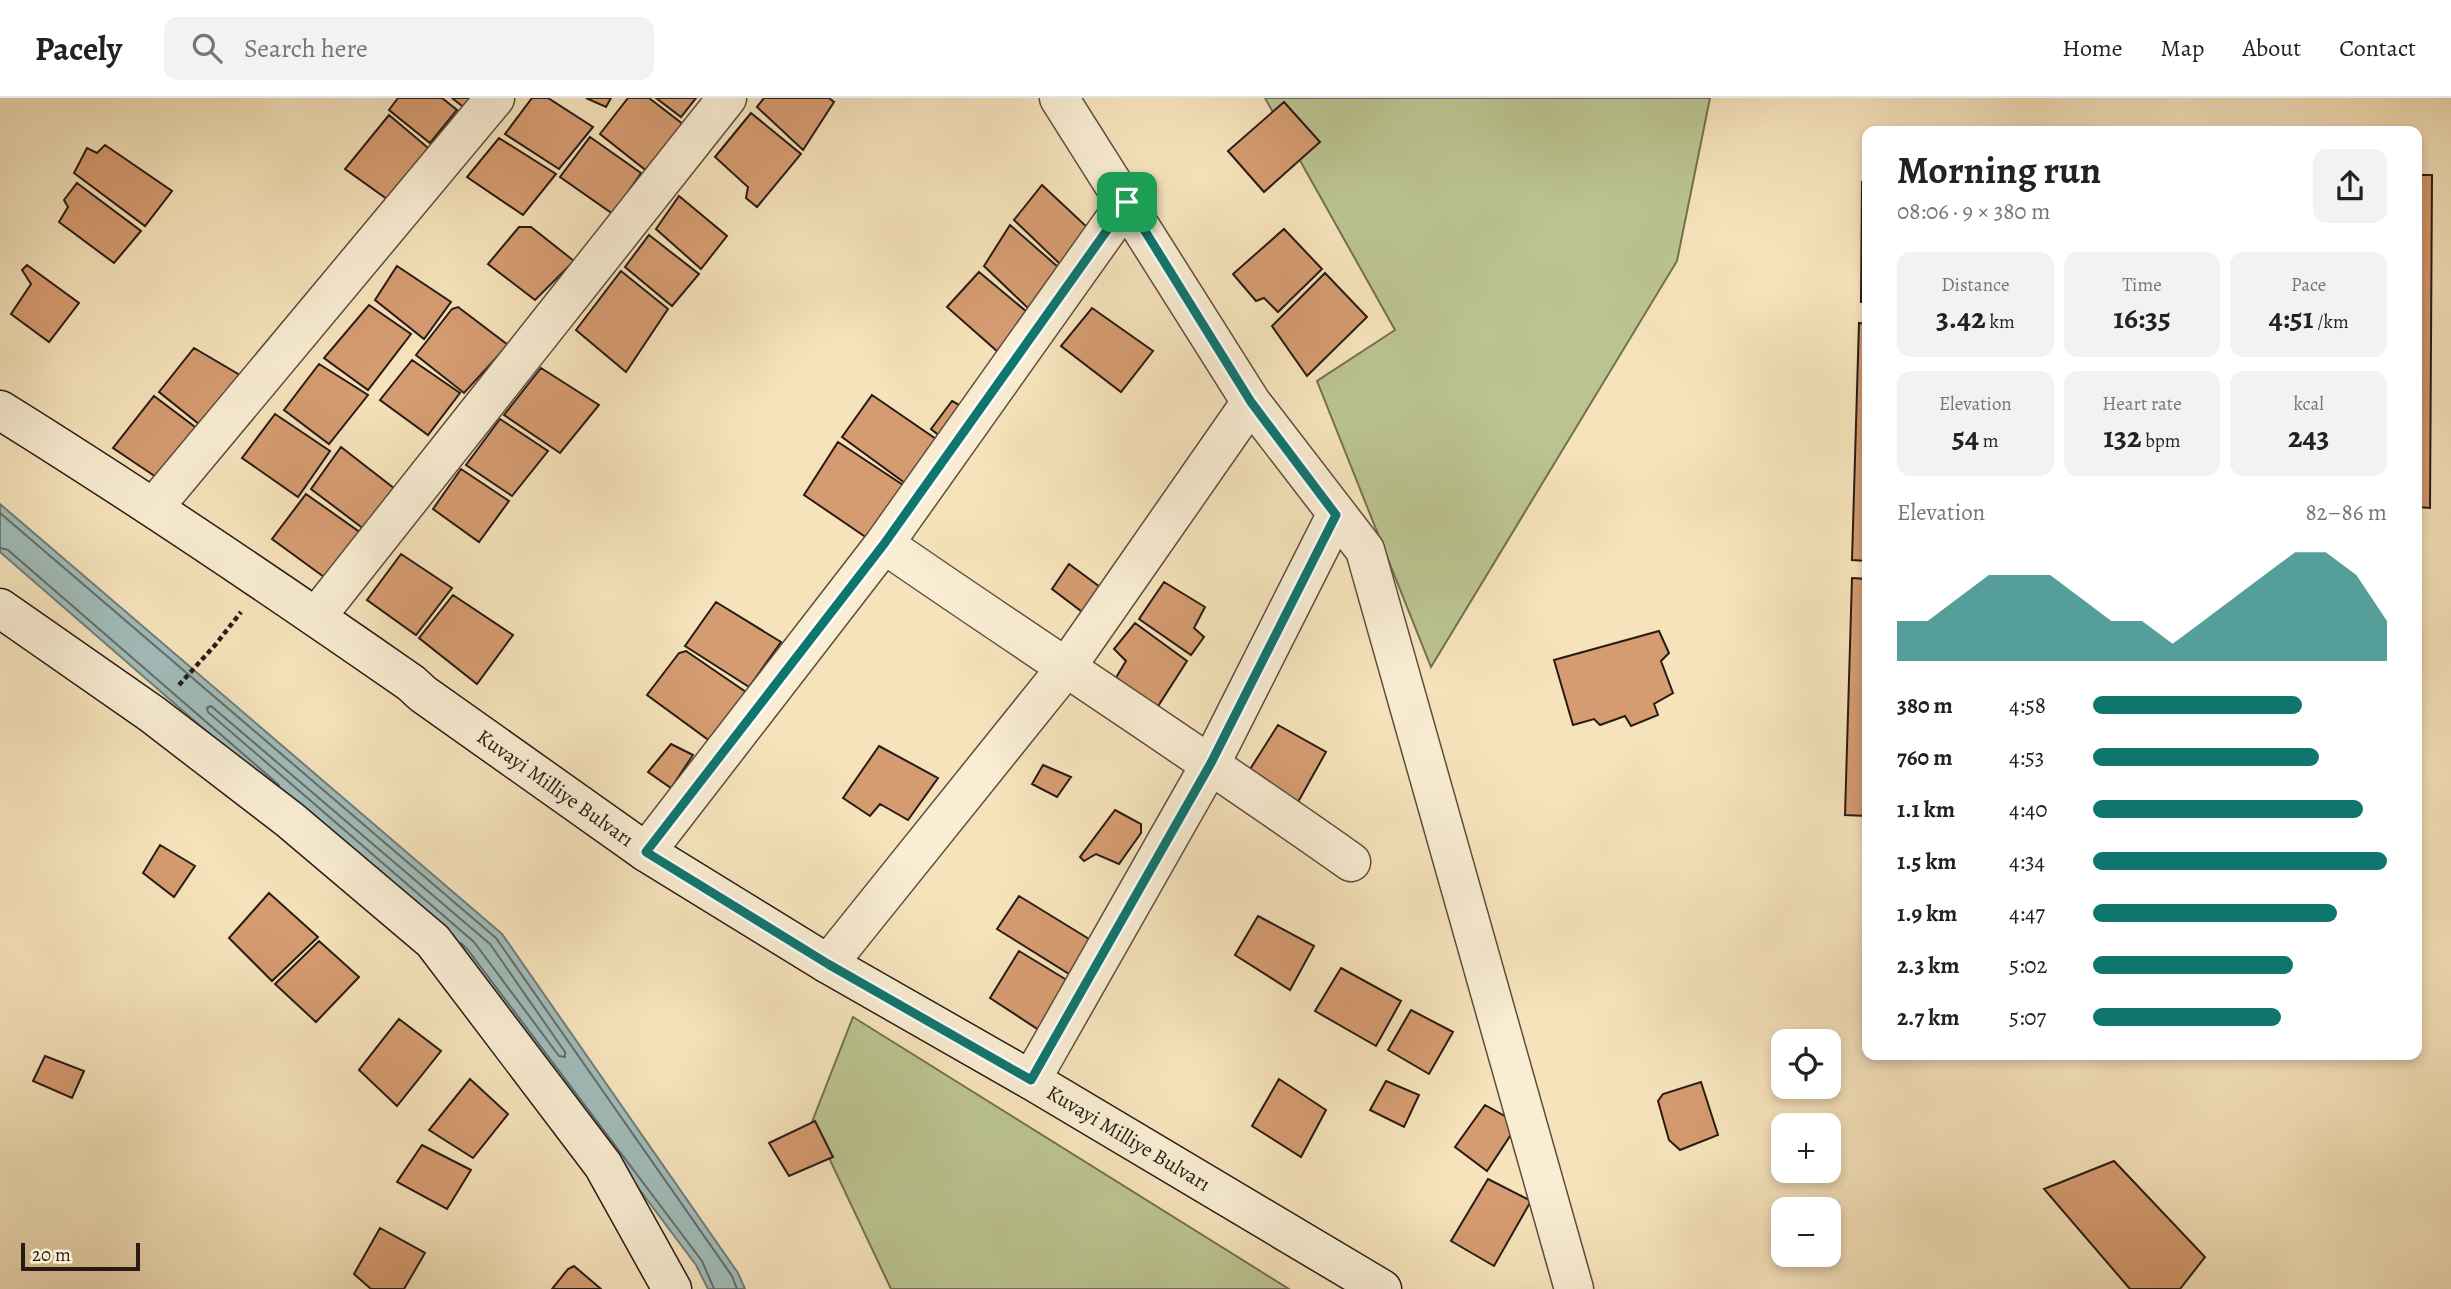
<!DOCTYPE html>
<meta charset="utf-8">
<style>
body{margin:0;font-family:Alegreya,serif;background:#f2f2f2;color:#222;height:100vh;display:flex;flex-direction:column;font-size:26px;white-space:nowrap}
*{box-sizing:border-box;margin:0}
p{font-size:23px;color:#767676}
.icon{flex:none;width:38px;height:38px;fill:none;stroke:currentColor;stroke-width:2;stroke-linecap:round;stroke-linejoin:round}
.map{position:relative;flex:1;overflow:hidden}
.side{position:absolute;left:1862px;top:28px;width:560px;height:934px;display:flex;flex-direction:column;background:#fff;border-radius:14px;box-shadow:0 4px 10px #0003}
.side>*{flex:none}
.tools{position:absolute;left:1771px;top:931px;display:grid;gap:14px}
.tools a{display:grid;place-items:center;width:70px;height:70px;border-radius:14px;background:#fff;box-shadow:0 4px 10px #0003;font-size:35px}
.scale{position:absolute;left:21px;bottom:18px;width:119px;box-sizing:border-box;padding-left:7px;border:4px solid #281b15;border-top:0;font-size:19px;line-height:24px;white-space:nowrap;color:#281b15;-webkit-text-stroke:5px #f9edd3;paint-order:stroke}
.pin{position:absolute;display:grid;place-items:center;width:60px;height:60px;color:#fff;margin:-30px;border-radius:14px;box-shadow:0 4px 10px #0006}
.round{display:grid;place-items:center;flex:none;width:74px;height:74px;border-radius:14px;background:#f2f2f2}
.headline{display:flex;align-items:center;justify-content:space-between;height:119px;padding:0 35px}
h1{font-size:38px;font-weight:700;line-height:52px}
.figures{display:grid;grid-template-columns:repeat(3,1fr);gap:10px;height:119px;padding:7px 35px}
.figures div{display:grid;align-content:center;border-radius:14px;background:#f2f2f2;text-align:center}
.figures b{font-size:30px;font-weight:700}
.figures small{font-size:19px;font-weight:400}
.figures p{font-size:19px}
.chart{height:196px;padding:14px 35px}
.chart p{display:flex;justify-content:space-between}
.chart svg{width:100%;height:126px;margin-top:7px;fill:#0f766e;opacity:.7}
ul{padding:0 35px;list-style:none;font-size:23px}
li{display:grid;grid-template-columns:112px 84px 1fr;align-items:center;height:52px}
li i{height:18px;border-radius:9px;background:#0f766e}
header{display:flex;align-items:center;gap:42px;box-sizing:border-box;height:98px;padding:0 35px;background:#fff;border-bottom:2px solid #e0e0e0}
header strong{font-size:33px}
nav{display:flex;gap:38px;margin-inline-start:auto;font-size:24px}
.search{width:490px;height:63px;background:#f2f2f2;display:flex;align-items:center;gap:18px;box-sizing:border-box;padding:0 24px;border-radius:14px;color:#767676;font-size:26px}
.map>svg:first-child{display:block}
</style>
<header>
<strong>Pacely</strong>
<div class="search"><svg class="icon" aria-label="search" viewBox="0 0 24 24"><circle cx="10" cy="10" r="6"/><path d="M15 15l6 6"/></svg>Search here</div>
<nav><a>Home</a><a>Map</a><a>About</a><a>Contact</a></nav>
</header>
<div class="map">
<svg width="2451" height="1191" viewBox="0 0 2451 1191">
<rect width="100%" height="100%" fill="#f6e3bc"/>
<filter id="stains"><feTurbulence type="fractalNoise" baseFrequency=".00286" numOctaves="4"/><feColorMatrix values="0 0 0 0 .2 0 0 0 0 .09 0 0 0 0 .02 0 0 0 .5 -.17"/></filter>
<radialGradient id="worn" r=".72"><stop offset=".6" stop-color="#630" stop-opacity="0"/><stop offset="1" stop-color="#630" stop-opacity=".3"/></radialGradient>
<path fill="#bbc491" stroke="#727053" stroke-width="2" d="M1265 0H1710L1677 163 1431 569 1317 283 1395 232Z
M853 919 1289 1191H891L812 1024Z"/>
<path fill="#a0bcba" stroke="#707c78" stroke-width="2" d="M0 406 502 836 738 1175 745 1191H708L696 1167 463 856 0 454Z"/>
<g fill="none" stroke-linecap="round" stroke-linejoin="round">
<path stroke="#646c68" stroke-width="2" d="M0 415 496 840 732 1178 737 1191
M0 450 8 452 279 687
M211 608 490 846 565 954V959L559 958 474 844 208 614 207 610Z
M461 845 468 852 702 1163 714 1191"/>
</g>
<path fill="#d69c71" stroke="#281b15" stroke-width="2" d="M398 0H442L457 12 430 45 389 12Z
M452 0H475L466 11Z
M532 0H548L593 29 559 71 505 36Z
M586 0H611L606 9Z
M628 0H649L684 27 648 74 600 36Z
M656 0H696L681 19Z
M764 0H829L834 4 803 52 757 9Z
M1284 4 1320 44 1264 94 1228 53Z
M751 15 801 56 757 109 746 100 748 89 715 59Z
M389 17 433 54 391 104 345 71Z
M590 39 641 75 613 116 560 79Z
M499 40 556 76 523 117 467 79Z
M105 47 172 93 145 128 74 75 87 50 97 55Z
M2417 77H2432L2430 410 2417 409Z
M1862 84H1867V204H1861Z
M77 85 141 133 114 165 59 124 68 109 64 102Z
M1042 87 1088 130 1060 166 1014 122Z
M679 98 727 138 701 171 656 131Z
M1010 127 1058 169 1030 212 984 168Z
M519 129H531L574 163 535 202 488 166Z
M1284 131 1322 171 1278 214 1264 200 1256 203 1233 176Z
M649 137 699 176 672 208 625 169Z
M27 167 79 205 49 244 11 216 31 186 22 172Z
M397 168 451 204 424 241 375 202Z
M621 173 668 211 626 274 576 232Z
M979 174 1027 214 998 254 947 209Z
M1325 175 1367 219 1307 278 1272 228Z
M369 207 411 236 368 292 324 260Z
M458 209 508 247 464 295 416 257 452 211Z
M1092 210 1153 253 1121 294 1061 248Z
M1859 225 1867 226V463L1852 462Z
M194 250 245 280 204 330 159 294Z
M412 262 460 295 428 337 380 302Z
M319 266 368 297 329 346 284 312Z
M541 270 599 307 560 355 504 317Z
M872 297 939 343 909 388 842 339Z
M154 298 203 335 162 383 113 350Z
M952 303 963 309 941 339 931 331Z
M275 316 330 353 298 399 242 360Z
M500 321 548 353 512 398 466 367Z
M838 344 906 389 867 440 804 397Z
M341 349 395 391 364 431 311 391Z
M461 371 509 403 479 444 433 411Z
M306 396 361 435 324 479 272 441Z
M401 456 452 490 416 537 367 502Z
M1069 466 1104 492 1085 516 1052 491Z
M1852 480 1867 481V718L1845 717Z
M1164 484 1205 509 1194 530 1204 539 1191 557 1139 521Z
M453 497 513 537 477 586 419 540Z
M716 504 781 544 749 589 685 548Z
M1135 525 1187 563 1153 616 1111 588 1126 563 1114 551Z
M1659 533 1669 555 1661 563 1673 595 1654 606 1658 617 1631 628 1625 618 1600 627 1594 621 1573 627 1554 562Z
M686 553 746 594 710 643 647 597 679 555Z
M1278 627 1326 654 1293 713 1242 684Z
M671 646 693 657 671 690 648 674Z
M879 648 938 680 908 722 880 706 870 718 843 700Z
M1043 667 1071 679 1057 699 1032 686Z
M1115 712 1141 726V735L1119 766 1096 756 1084 763 1080 759Z
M160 747 195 768 174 799 143 775Z
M269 795 318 839 272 883 229 840Z
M1019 798 1094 844 1074 879 997 831Z
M1258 818 1314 848 1290 892 1235 857Z
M319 843 359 879 316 924 275 886Z
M1019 853 1070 884 1039 932 990 900Z
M1341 870 1401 903 1376 948 1315 913Z
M1411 912 1453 934 1429 976 1388 952Z
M399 921 441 953 397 1008 359 972Z
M45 958 84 973 72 1000 33 983Z
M470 981 508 1016 473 1060 429 1032Z
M1279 981 1326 1012 1301 1059 1252 1028Z
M1386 983 1419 997 1404 1029 1370 1012Z
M1701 984 1718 1037 1680 1052 1669 1042 1658 1003 1663 996Z
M1485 1007 1510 1021 1508 1028 1514 1032 1487 1073 1455 1049Z
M815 1023 833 1059 789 1078 769 1045Z
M422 1047 471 1072 447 1111 397 1084Z
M2114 1063 2205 1159 2180 1191H2130L2044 1091Z
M1488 1081 1531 1103 1494 1168 1451 1143Z
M380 1130 425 1155 404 1191H371L354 1176Z
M574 1168 601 1191H552L568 1171Z"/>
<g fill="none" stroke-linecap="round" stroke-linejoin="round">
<g stroke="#5c4d3f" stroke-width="41">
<path id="street" d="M1059 0 1251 304 1365 452 1574 1191
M154 409 495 0
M884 446C1039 553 1197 655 1351 764
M316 519 727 0
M646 754 884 446 1127 104
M828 866 1065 571 1251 304
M1031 982 1211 665 1336 417"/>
</g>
<g stroke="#281b15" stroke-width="41">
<g id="secondary">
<path id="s1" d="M0 312C140 399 276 491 411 585L423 596 646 754 828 866 1031 982 1382 1191"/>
<path d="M0 510 152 616 290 722 433 843 603 1067 672 1191"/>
</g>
</g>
<path stroke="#281b15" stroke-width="4.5" stroke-dasharray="5 3.5" stroke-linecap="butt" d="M179 587 216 546 241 514"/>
<use href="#street" stroke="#f9edd3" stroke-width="38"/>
<use href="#secondary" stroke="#f9edd3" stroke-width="38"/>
</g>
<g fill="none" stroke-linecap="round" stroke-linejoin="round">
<g stroke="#fff" stroke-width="14">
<path id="route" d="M1127 104 1251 304 1336 417 1211 665 1031 982 828 866 646 754 884 446Z"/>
</g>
<use href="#route" stroke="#0f766e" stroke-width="9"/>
</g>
<g text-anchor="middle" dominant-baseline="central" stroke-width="7" stroke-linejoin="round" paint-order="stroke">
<g font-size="21" fill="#281b15" stroke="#f9edd3">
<text stroke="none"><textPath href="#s1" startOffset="672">Kuvayi Milliye Bulvarı</textPath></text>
<text stroke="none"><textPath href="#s1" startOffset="1344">Kuvayi Milliye Bulvarı</textPath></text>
</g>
</g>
<rect width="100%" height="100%" filter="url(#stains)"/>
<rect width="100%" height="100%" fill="url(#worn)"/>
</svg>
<div class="tools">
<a><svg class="icon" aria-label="locate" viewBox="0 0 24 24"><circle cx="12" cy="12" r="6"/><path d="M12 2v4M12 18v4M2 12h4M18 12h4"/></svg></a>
<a>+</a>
<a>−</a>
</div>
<div class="scale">20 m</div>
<div class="pin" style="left:1127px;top:104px;background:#1e9e55"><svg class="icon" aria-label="arrive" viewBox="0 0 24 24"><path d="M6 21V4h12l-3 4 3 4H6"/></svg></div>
<section class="side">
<div class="headline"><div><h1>Morning run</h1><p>08:06 · 9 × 380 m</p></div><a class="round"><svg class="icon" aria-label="share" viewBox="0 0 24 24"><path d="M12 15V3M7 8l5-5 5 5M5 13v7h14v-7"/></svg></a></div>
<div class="figures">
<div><p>Distance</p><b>3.42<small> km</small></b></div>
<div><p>Time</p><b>16:35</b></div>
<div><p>Pace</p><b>4:51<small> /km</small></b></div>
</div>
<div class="figures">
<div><p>Elevation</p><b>54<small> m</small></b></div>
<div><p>Heart rate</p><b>132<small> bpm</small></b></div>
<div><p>kcal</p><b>243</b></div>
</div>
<div class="chart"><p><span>Elevation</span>82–86 m</p>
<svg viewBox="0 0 160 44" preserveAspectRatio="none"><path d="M0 44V30L10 30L20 22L30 14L40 14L50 14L60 22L70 30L80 30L90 38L100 30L110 22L120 14L130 6L140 6L150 14L160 30V44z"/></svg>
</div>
<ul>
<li><b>380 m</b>4:58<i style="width:71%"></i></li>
<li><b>760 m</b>4:53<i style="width:77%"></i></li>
<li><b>1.1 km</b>4:40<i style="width:92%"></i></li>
<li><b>1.5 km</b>4:34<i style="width:100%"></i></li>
<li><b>1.9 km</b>4:47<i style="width:83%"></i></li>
<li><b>2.3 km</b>5:02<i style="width:68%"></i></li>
<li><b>2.7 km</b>5:07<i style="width:64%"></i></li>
</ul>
</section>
</div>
